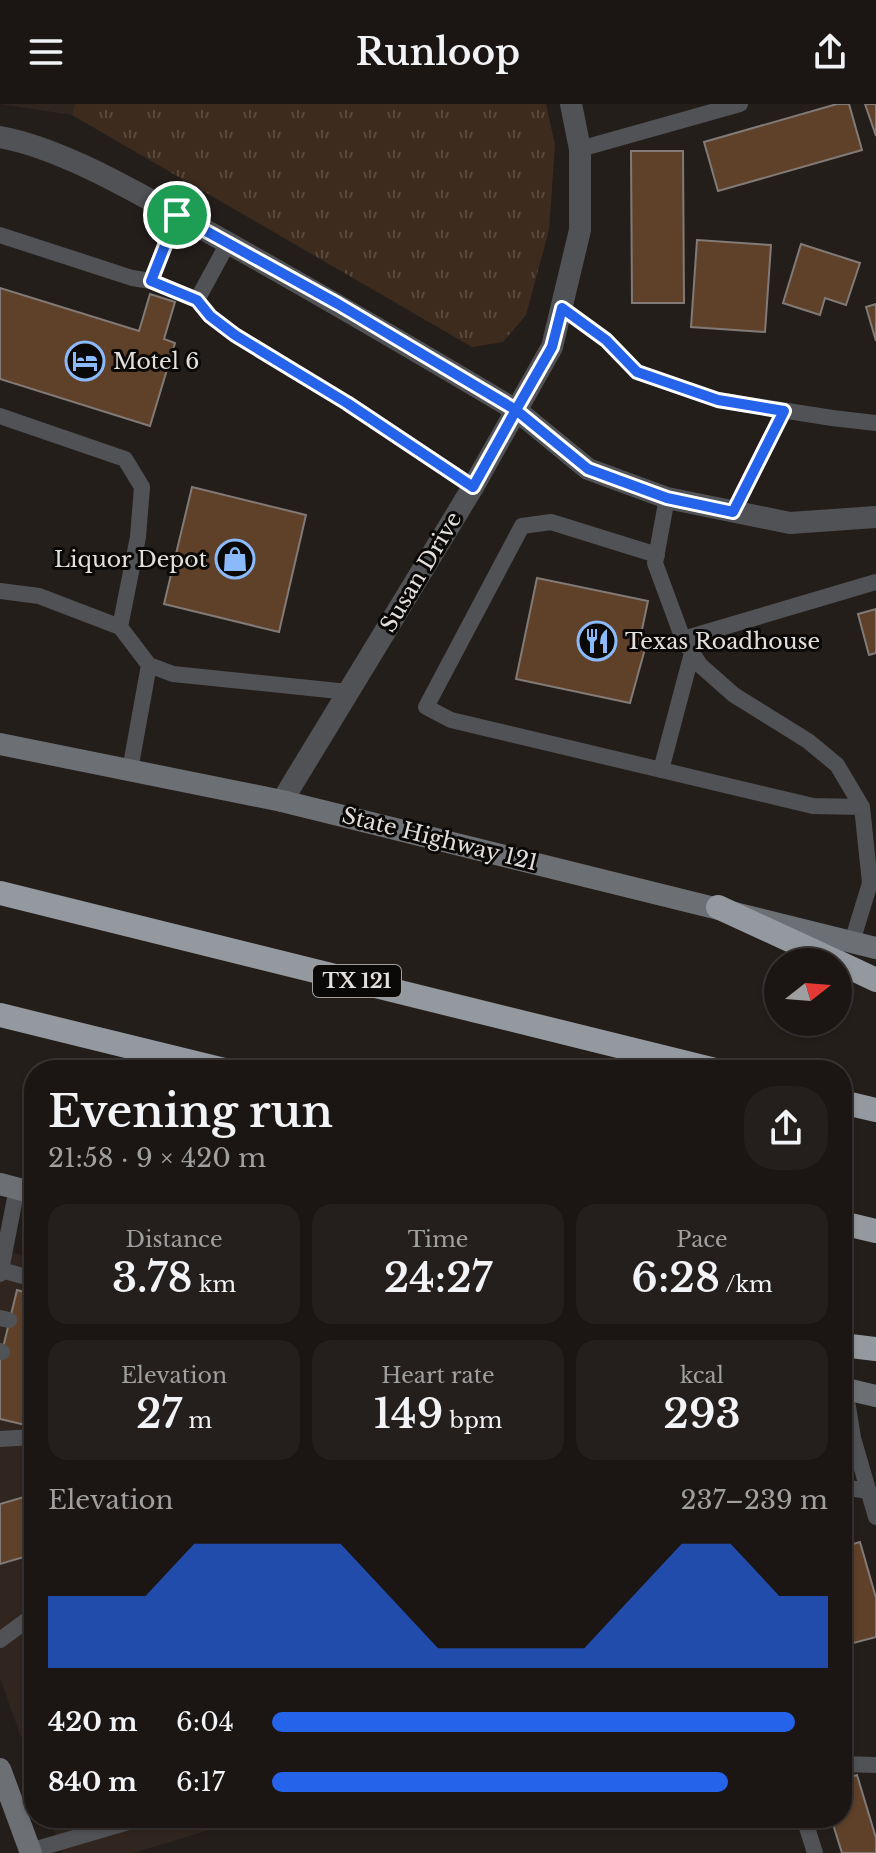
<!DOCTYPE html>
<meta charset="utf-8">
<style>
body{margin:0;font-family:"Libre Baskerville",serif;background:#241f1d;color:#f1f3f6;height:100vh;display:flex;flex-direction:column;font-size:30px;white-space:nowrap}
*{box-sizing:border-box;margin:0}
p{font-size:26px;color:#a09fa0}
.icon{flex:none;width:44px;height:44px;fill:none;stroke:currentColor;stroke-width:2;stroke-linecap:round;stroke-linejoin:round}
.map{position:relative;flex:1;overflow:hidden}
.sheet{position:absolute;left:24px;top:956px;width:828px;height:768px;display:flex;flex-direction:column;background:#1b1614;border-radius:32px;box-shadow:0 2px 6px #0004,0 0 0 2px #393534}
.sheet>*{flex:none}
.needle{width:52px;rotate:73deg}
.controls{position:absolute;left:764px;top:844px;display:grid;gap:16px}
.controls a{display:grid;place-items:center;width:88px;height:88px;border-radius:50%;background:#1b1614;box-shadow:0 2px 6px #0004,0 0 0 2px #393534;font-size:40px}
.pin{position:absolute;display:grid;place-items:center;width:68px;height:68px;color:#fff;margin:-34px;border:4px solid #fff;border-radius:50%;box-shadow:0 2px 8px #0007}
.round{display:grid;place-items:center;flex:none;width:84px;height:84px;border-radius:32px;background:#241f1d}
.headline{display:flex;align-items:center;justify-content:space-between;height:136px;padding:0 24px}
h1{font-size:44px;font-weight:600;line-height:60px}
.metrics{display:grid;grid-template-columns:repeat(3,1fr);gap:12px;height:136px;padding:8px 24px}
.metrics div{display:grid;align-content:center;border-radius:20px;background:#241f1d;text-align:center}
.metrics b{font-size:40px;font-weight:600}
.metrics small{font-size:22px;font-weight:400}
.metrics p{font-size:22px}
.chart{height:224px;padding:16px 24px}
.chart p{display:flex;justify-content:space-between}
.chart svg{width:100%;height:144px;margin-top:8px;fill:#2563eb;opacity:.7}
ul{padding:0 24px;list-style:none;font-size:26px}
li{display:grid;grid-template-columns:128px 96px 1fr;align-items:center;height:60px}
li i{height:20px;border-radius:10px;background:#2563eb}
header{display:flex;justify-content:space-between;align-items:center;height:104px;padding:0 24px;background:#1b1614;font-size:36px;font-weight:600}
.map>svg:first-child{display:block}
</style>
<header><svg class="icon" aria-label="menu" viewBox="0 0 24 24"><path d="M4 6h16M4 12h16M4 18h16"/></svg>Runloop<svg class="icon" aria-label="share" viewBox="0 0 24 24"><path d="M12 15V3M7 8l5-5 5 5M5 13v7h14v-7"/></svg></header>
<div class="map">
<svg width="876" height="1749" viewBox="0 0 876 1749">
<defs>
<pattern id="grass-tufts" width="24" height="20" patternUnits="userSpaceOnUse" patternTransform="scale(2)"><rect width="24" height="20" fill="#3d2b1e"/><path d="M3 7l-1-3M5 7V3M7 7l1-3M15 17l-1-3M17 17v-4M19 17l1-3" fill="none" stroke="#59493e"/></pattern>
</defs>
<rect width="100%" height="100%" fill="#241e1b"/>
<path fill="#30261f" d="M0 0H75L72 11Z
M0 1146 34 1154V1669L0 1574Z
M50 1714H249L133 1749H62Z"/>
<path fill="url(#grass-tufts)" d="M75 0H546L555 41 549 126 526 211 503 238 472 243 72 11Z"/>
<path fill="#5f412a" stroke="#817a76" stroke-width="2" d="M837 0H849L862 46 718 87 704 38Z
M865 0H876V32Z
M631 47H683L684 199H632Z
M697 136 771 141 765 228 691 223Z
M801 140 860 159 846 201 825 194 820 211 783 199Z
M0 184 139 227 150 190 175 198 164 235 175 239 150 322 0 275Z
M876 200V237L866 203Z
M192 383 306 411 279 528 164 500Z
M537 474 648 497 639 540 646 541 630 599 516 575Z
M876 505V549L869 551 858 510Z
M17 1186 34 1191V1323L0 1315V1256Z
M34 1390V1450L0 1460V1400Z
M860 1438 876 1494V1533L842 1542V1443Z
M857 1671 876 1734V1749H842L831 1714H842V1675Z"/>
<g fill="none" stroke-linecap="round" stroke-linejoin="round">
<path stroke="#505255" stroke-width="16" d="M580 45 740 0
M0 131 132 174 151 177 197 196 210 212 235 231 347 299 473 383
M151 177 177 111
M197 196 228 139
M562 204 606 236 637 268 718 296 832 314 876 319
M0 312 125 355 142 383 138 433 120 523 39 492 0 487
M667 394 655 459 683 535 700 561 734 591 808 637 837 661 862 703 870 779 852 838
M733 408 784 307
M657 451 551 418 522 422 426 603 451 616 813 702 862 703
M120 523 149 561
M683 535 876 478
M130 666 149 561 173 570 348 588
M661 666 692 549
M1 1166 17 1084
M0 1170 1 1166 34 1175
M0 1214 9 1216
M0 1247 2 1248
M845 1284 853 1334 876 1413
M0 1335 34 1333
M842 1383 869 1387
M0 1536 34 1511
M842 1660 876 1661
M804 1714 815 1749
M30 1747 142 1714"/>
<path stroke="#505255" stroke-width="22" d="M516 306 588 365 667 394 790 419 876 413
M282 697 473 383 552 243 580 126V45L571 0"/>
<path stroke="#505255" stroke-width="22" d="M0 33C67 45 149 96 210 129 313 186 415 246 516 306"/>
<path stroke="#6c6f73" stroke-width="22" d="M0 640 282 697 876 844
M0 1080 34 1089
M842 1284 876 1292
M0 1665 31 1749"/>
<path stroke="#94999f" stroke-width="24" d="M0 789 715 966
M718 803 837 858
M838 858 876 876
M0 911 224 966
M842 998 876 1006
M842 1119 876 1127
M842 1241 876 1245"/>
</g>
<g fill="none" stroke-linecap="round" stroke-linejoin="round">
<g stroke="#fff" stroke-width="16">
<path id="route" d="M177 111 151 177 197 196 210 212 235 231 347 299 473 383 516 306 588 365 667 394 733 408 784 307 718 296 637 268 606 236 562 204 552 243 516 306 338 200 177 111"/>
</g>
<use href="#route" stroke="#2563eb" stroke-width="10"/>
</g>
<defs>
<g id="hotel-ring" transform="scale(2)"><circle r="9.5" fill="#0b0907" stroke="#8bbafc" stroke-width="1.5"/><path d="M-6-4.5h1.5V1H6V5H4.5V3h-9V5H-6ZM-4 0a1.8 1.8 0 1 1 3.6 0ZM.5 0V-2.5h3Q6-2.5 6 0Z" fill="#8bbafc"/></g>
<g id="shop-ring" transform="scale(2)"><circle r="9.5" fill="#0b0907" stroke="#8bbafc" stroke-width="1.5"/><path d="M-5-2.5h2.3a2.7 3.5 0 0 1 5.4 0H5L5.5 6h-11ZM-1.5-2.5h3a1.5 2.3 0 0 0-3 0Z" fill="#8bbafc"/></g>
<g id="restaurant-ring" transform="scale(2)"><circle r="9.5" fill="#0b0907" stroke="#8bbafc" stroke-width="1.5"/><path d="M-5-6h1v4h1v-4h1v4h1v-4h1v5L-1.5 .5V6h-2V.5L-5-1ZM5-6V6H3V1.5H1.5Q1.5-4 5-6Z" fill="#8bbafc"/></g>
</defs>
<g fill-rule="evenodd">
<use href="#hotel-ring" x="85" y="257"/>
<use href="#shop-ring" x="235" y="455"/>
<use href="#restaurant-ring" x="597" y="537"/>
</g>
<g text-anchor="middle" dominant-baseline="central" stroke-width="6" stroke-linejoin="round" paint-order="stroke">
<rect fill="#0b0907" stroke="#a29f9d" stroke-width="2" x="313" y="861" width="88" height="32" rx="6"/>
<g font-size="20" font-weight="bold" fill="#e3dfdd">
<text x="357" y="877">TX 121</text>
</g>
<g font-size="22" fill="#e3dfdd" stroke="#0b0907" text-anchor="start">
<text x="113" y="257">Motel 6</text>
<text x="207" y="455" text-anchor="end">Liquor Depot</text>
<text x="625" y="537">Texas Roadhouse</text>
</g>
<g font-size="22" fill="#e3dfdd" stroke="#0b0907">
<text transform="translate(421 468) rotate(-59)">Susan Drive</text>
<text transform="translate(440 735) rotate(14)">State Highway 121</text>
</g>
</g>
</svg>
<div class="controls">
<a><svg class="needle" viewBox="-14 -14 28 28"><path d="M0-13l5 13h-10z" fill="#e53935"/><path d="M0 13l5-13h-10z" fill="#a09fa0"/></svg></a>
</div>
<div class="pin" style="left:177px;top:111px;background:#1e9e55"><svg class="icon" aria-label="arrive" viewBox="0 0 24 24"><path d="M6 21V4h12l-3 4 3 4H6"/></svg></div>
<section class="sheet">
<div class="headline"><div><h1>Evening run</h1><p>21:58 · 9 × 420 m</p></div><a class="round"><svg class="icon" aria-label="share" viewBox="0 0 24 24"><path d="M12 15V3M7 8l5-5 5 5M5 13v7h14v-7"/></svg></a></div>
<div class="metrics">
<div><p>Distance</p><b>3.78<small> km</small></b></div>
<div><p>Time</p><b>24:27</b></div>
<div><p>Pace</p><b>6:28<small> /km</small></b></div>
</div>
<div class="metrics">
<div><p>Elevation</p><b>27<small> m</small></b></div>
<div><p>Heart rate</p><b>149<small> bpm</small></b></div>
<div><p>kcal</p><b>293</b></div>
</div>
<div class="chart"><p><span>Elevation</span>237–239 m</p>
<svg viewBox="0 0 160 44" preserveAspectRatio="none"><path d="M0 44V22L10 22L20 22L30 6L40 6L50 6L60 6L70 22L80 38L90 38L100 38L110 38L120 22L130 6L140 6L150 22L160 22V44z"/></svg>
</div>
<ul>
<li><b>420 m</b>6:04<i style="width:94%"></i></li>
<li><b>840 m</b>6:17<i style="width:82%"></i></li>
</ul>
</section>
</div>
